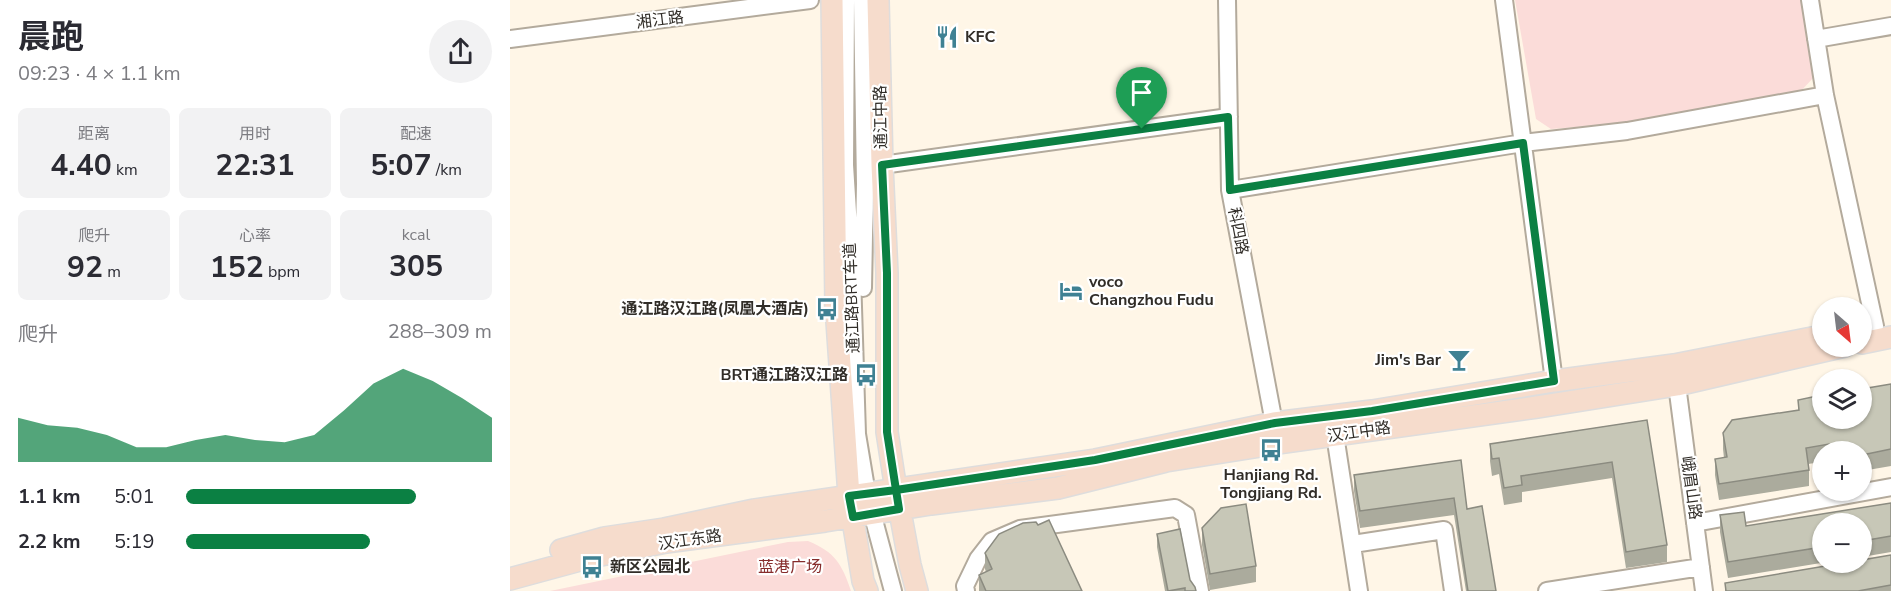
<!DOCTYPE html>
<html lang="zh">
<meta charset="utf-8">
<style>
body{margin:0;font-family:"Nunito Sans","Noto Sans SC",sans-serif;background:#f2f2f3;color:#2b2b33;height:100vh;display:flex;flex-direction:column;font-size:22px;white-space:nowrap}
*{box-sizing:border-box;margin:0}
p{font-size:20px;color:#7c7c81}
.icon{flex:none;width:33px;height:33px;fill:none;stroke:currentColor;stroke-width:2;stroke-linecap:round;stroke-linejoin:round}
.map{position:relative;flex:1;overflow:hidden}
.panel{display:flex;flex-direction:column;background:#fff;width:510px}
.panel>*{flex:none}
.needle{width:39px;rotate:152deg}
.tools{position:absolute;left:1302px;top:297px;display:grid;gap:12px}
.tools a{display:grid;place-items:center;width:60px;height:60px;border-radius:50%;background:#fff;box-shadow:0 2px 4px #0004;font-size:30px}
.pin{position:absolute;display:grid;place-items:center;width:51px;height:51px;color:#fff;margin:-62px -26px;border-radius:50% 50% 50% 0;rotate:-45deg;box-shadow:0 0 6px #0007}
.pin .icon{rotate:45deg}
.round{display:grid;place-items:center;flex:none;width:63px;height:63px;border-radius:32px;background:#f2f2f3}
.overview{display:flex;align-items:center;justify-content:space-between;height:102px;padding:0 18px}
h1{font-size:33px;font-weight:700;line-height:45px}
.metrics{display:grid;grid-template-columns:repeat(3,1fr);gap:9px;height:102px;padding:6px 18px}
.metrics div{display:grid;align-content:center;border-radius:9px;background:#f2f2f3;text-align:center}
.metrics b{font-size:30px;font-weight:700}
.metrics small{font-size:16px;font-weight:400}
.metrics p{font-size:16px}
.chart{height:168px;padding:12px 18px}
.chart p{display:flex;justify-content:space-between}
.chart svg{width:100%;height:108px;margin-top:6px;fill:#0b8043;opacity:.7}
ul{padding:0 18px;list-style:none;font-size:20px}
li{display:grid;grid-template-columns:96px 72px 1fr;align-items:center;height:45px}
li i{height:15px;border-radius:8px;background:#0b8043}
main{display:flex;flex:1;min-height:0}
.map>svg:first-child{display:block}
</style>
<main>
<section class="panel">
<div class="overview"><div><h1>晨跑</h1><p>09:23 · 4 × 1.1 km</p></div><a class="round"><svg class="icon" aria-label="share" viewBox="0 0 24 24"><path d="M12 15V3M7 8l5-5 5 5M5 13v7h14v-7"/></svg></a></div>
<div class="metrics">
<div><p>距离</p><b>4.40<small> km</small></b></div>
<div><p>用时</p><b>22:31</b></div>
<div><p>配速</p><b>5:07<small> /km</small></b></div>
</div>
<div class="metrics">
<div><p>爬升</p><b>92<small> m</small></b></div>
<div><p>心率</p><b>152<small> bpm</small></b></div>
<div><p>kcal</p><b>305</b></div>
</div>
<div class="chart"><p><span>爬升</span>288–309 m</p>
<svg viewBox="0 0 160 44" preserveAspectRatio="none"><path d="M0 44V26L10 29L20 30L30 33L40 38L50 38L60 35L70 33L80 35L90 36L100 33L110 23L120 12L130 6L140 11L150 18L160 26V44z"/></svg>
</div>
<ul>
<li><b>1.1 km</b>5:01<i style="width:75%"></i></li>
<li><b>2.2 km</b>5:19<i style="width:60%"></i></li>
</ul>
</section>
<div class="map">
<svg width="1381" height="591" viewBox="0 0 1381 591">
<rect width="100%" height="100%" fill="#fff6e7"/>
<path fill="#fbdcd9" d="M1005 0H1294L1305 76 1289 93 1119 123 1041 129 1026 119Z
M298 541C325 552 332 564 341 591H40L278 542Z"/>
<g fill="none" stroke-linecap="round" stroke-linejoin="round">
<g stroke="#b3aa9c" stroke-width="20">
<path id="minor" d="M336 0 335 165 342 275 347 434 357 494 383 591
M352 0 355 184 353 288
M717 0 720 190 764 423
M994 0 1044 381
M1300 0 1315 95 1365 326
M0 39 300 0
M1306 39 1381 26
M372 165 719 117
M720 190 1013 143 1117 131 1315 95
M1167 385 1194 591
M825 435 849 591
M1185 523 1381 487
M843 544 934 530 943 591
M456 591 455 586 468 559 482 541 510 529 665 508 676 515 690 591
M1037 591 1191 567"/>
</g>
<g stroke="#dedddd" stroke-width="24">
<path id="major" d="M322 0 326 307 339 496 353 581 357 591
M368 0 372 165 377 273V432L386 490 400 565 407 591
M1352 343 1381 337
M51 550 94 538 154 529 244 510 585 460 764 423 862 411 1044 381 1164 365 1312 336
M0 579 81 557 156 542 315 521 421 504 548 488 656 461 769 443 1027 407 1167 385 1335 346"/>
</g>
<use href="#minor" stroke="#fff" stroke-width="16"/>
<use href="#major" stroke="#f6dccc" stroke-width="21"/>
</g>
<path fill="#abab9d" d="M1381 384V466L1352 471V452H1312V462L1298 464 1299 470V486L1209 500 1205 475V459L1214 458 1213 449V433L1288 410V400Z
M1137 420 1157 545V562L1116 568 1102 478 1012 492V502L994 505 989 474 982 476 980 461V444Z
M951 460 957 509 986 591H956L944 515 850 528 844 491V475Z
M1381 503V552L1352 557V524H1312V562H1317L1218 578 1210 532V515L1236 526Z
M692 528 746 566V582L700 590 692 545Z
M647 534 680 580 686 591H655L647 547Z
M475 553 572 591H469V575L476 572 475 569Z
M1381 555V591H1215V583Z"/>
<path fill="#c7c7b7" stroke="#8b8b80" stroke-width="1.5" d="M1381 384V449L1352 455V452H1320L1319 444 1296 448 1299 470 1209 484 1205 459 1217 457 1213 433 1222 420 1289 410 1288 400 1312 395V418H1352V389Z
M1137 420 1157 545 1116 552 1102 462 1011 476 1012 485 994 488 989 458 982 459 980 444Z
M951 460 957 509 972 506 986 591H958L944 498 850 511 844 475Z
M1381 503V536L1352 541V524H1312V547L1218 562 1210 515 1234 512 1236 526Z
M736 504 746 566 700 574 692 528 711 508Z
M539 520 572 591H476L469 575 482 569 475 553 489 534 513 523 526 522 528 525Z
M670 529 680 580 685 587 686 591H675V588L658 591 647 534Z
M1381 555V585L1348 591H1216L1215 583 1339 562H1352V560Z"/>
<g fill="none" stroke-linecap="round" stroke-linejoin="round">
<g stroke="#fff" stroke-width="12">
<path id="route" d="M632 129 372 165 377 273V432L386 490 339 496 343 517 389 509 386 490 585 460 765 423 862 411 1044 381 1013 143 720 190 718 117 632 129"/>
</g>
<use href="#route" stroke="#0b8043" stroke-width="8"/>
</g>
<defs>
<g id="restaurant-bare" transform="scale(1.8)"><path d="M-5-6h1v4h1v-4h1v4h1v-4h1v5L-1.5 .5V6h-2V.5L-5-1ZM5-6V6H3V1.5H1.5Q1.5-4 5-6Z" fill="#3f8193" stroke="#fff" stroke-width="2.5" paint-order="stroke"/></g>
<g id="hotel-bare" transform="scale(1.8)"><path d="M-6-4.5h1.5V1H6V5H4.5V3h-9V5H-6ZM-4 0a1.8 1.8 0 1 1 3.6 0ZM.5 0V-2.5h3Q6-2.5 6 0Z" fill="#3f8193" stroke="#fff" stroke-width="2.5" paint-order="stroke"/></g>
<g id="bus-bare" transform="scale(1.8)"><path d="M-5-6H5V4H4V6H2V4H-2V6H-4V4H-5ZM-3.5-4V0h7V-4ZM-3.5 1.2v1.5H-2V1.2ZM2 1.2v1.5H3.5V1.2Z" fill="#3f8193" stroke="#fff" stroke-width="2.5" paint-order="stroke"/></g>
<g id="bar-bare" transform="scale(1.8)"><path d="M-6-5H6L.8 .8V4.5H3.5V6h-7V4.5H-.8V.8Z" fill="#3f8193" stroke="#fff" stroke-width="2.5" paint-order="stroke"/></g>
</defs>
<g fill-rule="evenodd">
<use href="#restaurant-bare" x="437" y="37"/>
<use href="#hotel-bare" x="561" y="291"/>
<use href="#bus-bare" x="317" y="309"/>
<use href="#bar-bare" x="949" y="360"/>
<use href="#bus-bare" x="356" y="375"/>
<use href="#bus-bare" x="761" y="450"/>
<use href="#bus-bare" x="82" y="567"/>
</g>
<g text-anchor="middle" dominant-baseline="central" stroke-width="4.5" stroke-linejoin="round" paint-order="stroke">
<g font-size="16" fill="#312d28" stroke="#fff">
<text transform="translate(150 20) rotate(-7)">湘江路</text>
<text transform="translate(371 117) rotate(-91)">通江中路</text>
<text transform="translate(728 231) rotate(79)">科四路</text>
<text transform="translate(342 298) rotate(-92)">通江路BRT车道</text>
<text transform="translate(849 432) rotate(-8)">汉江中路</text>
<text transform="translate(1181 488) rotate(82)">峨眉山路</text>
<text transform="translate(180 540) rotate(-8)">汉江东路</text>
</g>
<g font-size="16" font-weight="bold" fill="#312d28" stroke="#fff" text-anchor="start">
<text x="455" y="37">KFC</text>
<text x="579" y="282">voco<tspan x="579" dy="18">Changzhou Fudu</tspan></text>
<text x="299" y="309" text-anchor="end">通江路汉江路(凤凰大酒店)</text>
<text x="931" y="360" text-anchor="end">Jim's Bar</text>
<text x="338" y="375" text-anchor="end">BRT通江路汉江路</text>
<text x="761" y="475" text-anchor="middle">Hanjiang Rd.<tspan x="761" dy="18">Tongjiang Rd.</tspan></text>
<text x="100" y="567">新区公园北</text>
</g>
<g font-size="16" fill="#862c2b" stroke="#fff">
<text x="280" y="567">蓝港广场</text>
</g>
</g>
</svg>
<div class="tools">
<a><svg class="needle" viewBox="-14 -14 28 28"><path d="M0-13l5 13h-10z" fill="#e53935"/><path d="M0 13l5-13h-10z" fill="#7c7c81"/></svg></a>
<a><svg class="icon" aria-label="layers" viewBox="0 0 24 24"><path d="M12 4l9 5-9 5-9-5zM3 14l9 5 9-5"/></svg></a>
<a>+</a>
<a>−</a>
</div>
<div class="pin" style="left:632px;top:129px;background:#1e9e55"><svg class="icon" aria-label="arrive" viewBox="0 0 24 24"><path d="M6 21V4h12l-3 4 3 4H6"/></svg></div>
</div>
</main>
